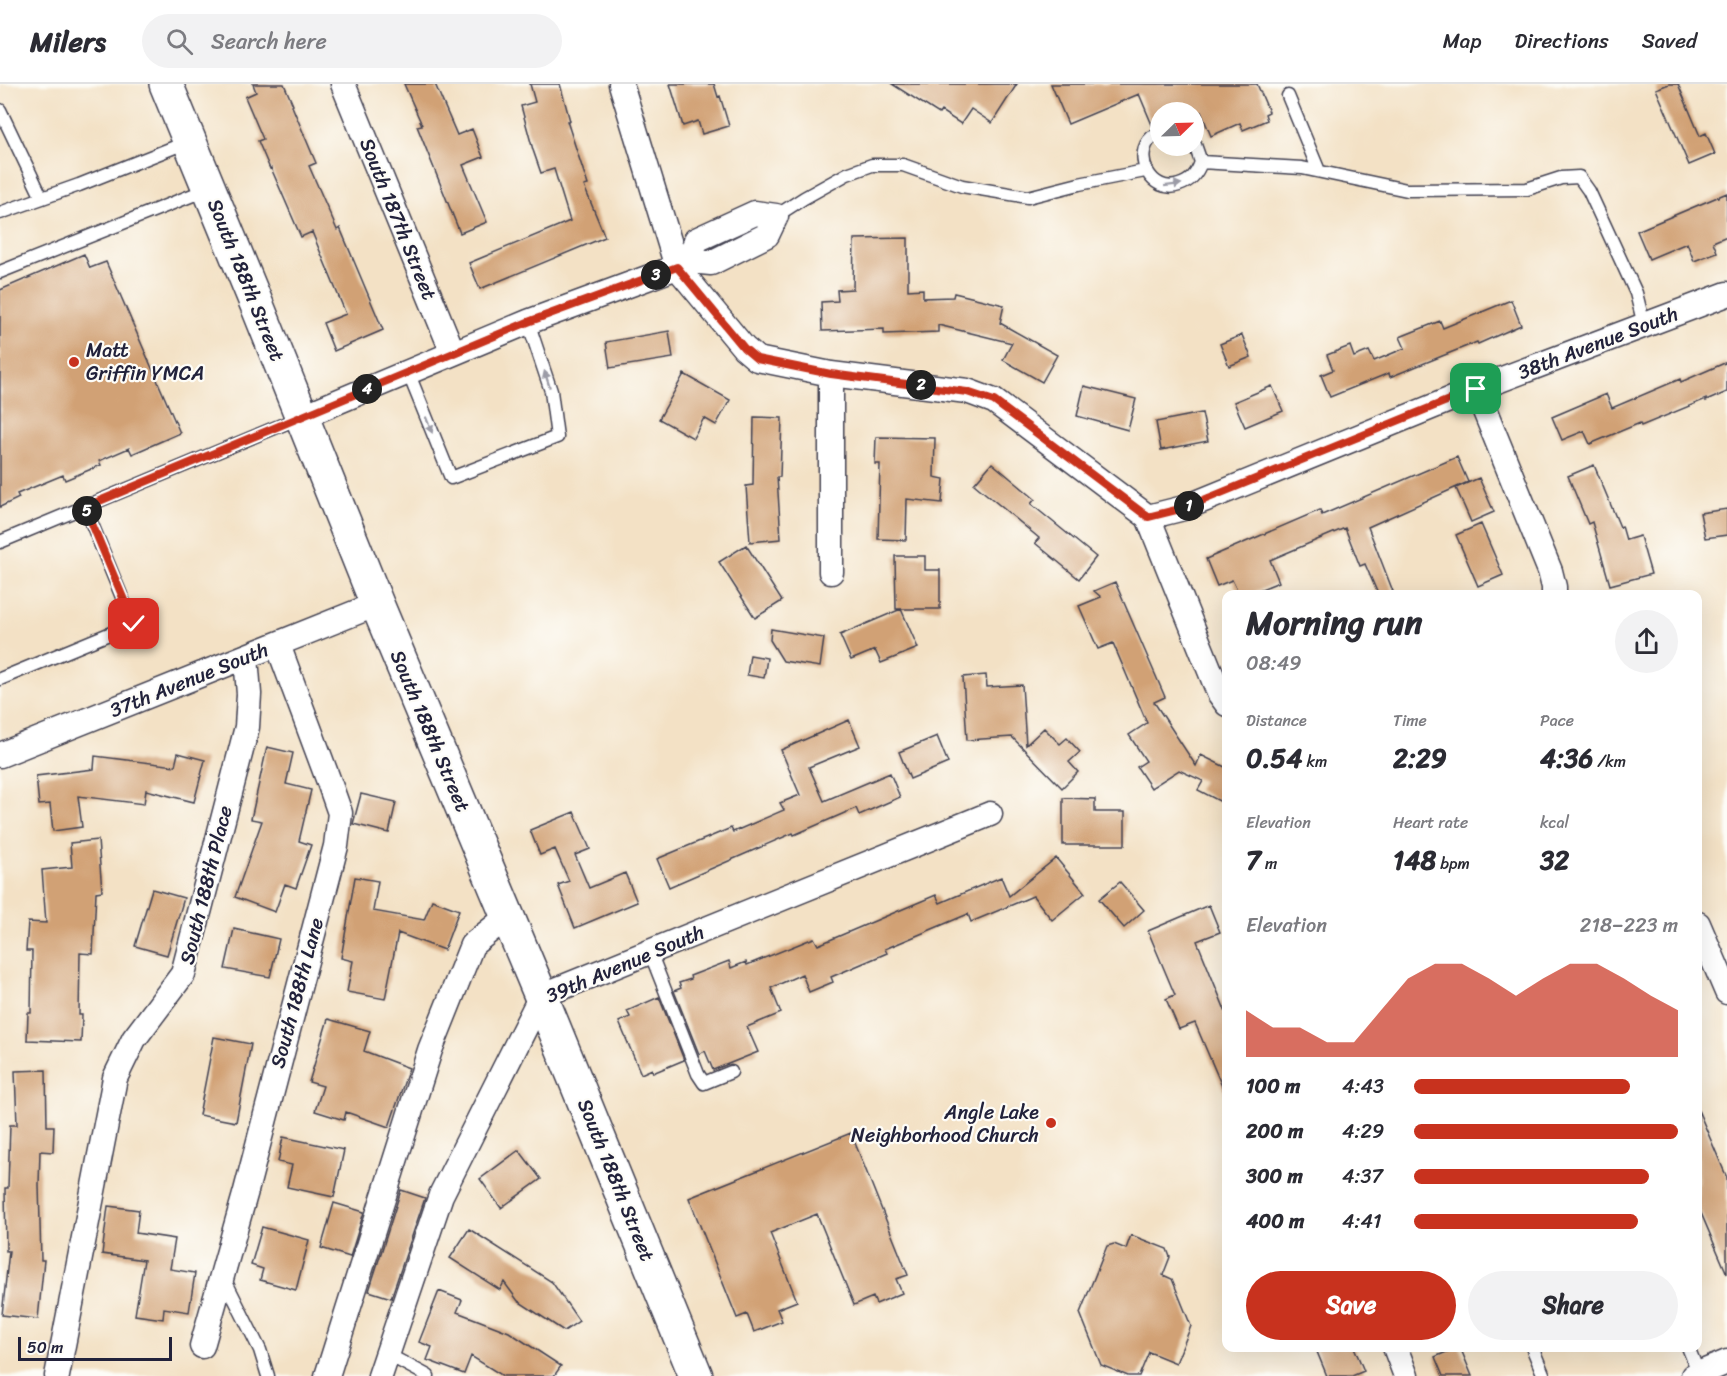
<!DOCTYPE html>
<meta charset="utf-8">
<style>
body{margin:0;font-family:Sriracha,sans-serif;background:#f2f2f3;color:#2b2b33;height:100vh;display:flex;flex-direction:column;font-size:22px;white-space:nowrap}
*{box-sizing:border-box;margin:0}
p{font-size:20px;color:#7c7c81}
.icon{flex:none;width:33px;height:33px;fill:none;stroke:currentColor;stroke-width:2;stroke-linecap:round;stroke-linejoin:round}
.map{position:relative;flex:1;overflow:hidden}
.sheet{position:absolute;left:1222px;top:506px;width:480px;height:762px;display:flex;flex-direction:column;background:#fff;border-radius:12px;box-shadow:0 6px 24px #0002}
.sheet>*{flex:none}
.needle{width:39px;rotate:67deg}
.controls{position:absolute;left:1150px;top:18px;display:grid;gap:12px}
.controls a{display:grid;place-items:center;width:54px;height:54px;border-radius:50%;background:#fff;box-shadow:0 6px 24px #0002;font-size:30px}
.scale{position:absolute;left:18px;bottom:15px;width:154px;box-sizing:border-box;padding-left:6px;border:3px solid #22223b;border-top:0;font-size:16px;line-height:21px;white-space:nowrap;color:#22223b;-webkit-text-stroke:4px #fdfcf7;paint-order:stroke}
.pin{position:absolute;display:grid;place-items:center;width:51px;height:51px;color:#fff;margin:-26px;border-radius:12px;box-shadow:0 3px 9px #0006}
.km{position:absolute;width:30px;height:30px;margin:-15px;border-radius:50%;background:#222;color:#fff;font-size:16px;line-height:30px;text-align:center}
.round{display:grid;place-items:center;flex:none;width:63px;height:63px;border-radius:32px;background:#f2f2f3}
.head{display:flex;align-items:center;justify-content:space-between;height:102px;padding:0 24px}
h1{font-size:33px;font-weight:800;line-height:45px}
.metrics{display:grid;grid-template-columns:repeat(3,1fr);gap:9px;height:102px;padding:6px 24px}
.metrics div{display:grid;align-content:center}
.metrics b{font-size:26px;font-weight:800}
.metrics small{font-size:16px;font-weight:400}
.metrics p{font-size:16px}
.chart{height:168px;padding:12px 24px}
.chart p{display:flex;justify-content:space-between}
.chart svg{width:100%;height:108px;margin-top:6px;fill:#c8321e;opacity:.7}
.action{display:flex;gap:12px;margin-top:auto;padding:12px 24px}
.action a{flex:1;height:69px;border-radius:36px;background:#c8321e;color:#fff;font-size:24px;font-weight:800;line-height:69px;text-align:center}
.action a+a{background:#f2f2f3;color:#2b2b33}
ul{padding:0 24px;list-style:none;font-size:20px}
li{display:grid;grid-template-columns:96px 72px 1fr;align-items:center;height:45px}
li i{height:15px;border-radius:8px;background:#c8321e}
header{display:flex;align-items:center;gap:36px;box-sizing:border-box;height:84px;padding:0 30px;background:#fff;border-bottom:2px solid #e1e1e2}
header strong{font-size:28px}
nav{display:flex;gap:33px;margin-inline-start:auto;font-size:21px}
.search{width:420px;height:54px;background:#f2f2f3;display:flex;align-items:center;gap:15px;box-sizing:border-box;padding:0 21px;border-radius:33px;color:#7c7c81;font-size:22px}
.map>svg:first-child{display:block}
</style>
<header>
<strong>Milers</strong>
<div class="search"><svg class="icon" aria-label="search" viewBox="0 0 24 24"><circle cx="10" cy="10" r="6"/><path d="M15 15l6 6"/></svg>Search here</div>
<nav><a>Map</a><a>Directions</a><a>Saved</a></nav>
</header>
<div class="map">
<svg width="1727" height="1292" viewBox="0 0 1727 1292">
<rect width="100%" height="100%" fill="#fdfcf7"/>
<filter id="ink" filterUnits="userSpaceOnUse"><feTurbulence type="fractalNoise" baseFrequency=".0167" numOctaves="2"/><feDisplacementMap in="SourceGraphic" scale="12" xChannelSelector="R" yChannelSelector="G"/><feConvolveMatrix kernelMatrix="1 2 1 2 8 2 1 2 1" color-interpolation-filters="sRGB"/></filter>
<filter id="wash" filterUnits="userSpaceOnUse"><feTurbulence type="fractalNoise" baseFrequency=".008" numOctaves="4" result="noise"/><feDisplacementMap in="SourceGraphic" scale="24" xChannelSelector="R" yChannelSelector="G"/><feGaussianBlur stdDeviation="1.35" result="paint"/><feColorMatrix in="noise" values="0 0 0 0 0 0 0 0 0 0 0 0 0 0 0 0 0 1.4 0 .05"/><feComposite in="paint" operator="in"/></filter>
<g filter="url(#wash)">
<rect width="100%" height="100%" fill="#f3e1c5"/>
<g id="blocks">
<path fill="#d1a175" d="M253 0H284L293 21 292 22 316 79 309 82 337 146 340 144 383 246 334 267 323 239 346 230 312 148 301 153 271 84 270 85 258 57 263 55 245 13 256 8Z
M404 0H435L457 51 472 45 483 73 463 81 487 138 460 149 417 42 422 41Z
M530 0H560L570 37H567L588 101 584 102 605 153 480 205 469 179 570 137 554 85 541 89 533 66 521 22 535 18Z
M670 0H714L718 13 720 12 729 42 702 50 698 37 683 42Z
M892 0H1017L992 39 971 25 961 40 941 27 939 30Z
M1051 0H1257L1269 28 1265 30 1267 36 1243 46 1240 39 1211 52 1201 28H1161V41L1153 43 1139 10 1068 40Z
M1669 0H1678L1700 52 1706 49 1715 70 1689 81 1656 5Z
M1727 109V152L1713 158 1717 168 1694 177 1687 159 1649 175 1637 147Z
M908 154V206L923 205V214L953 213 954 209 1004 221 1000 239 1057 271 1042 298 1003 276 1012 259 938 241V248L884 250V245L822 247 821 218 838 217 837 206 853 205 854 155Z
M84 170 90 184 106 178 180 349 132 370 129 364 99 377 101 381 65 396 63 391 17 410 19 414 0 423V206Z
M1511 216 1521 241 1478 260 1477 258 1390 293 1389 289 1330 313 1321 291 1333 286 1327 271 1350 262 1354 273 1369 267 1374 277 1405 264 1400 253 1440 237 1443 244Z
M669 247 673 274 610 284 606 258Z
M1242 251 1251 273 1229 282 1220 260Z
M1727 278V308L1706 317V315L1641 342 1640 339 1590 360 1584 347 1562 356 1552 333 1606 310 1612 324 1680 295 1681 298Z
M684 290 730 316 716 341 704 334 693 354 659 335Z
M1084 302 1136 315 1128 346 1077 332Z
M1272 302 1283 327 1245 343 1234 318Z
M1202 329 1208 357 1161 366 1156 338Z
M754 333 782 334 780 393H777L781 455 750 458 746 402 753 401Z
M876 353 935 354 934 393 944 395 942 419 907 415 906 456 878 455 880 380H875Z
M1457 373 1468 398 1368 443 1394 510H1378L1365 480 1360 482 1345 444 1270 476 1279 498 1249 510H1239L1232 496 1217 502 1206 475 1320 426 1322 431Z
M992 379 1035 415 1031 420 1096 473 1079 495 1035 459 1039 454 974 400Z
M1594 381 1620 443 1622 442 1626 456 1640 452 1651 490 1610 501 1592 438 1588 440 1568 392Z
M1479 394 1494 428 1471 438 1456 404Z
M1727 425V451L1705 454 1700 429Z
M1481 440 1503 491 1478 502 1456 451Z
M746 461 782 517 755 534 719 478Z
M895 472H925V486H940V525H896Z
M1115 498 1165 613 1154 618 1196 682 1201 671 1227 684V721L1198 706 1203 697 1179 686 1151 704 1137 683 1146 677 1129 651 1147 639 1113 559 1098 565 1079 522 1101 513 1094 507Z
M901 525 918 564 881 579 875 566 851 576 840 551Z
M771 545 824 554 820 583 783 577 770 556Z
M750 571 767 574 764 594 747 591Z
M986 591 987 603 1022 601 1026 661 1044 644 1060 660 1067 654 1080 668 1069 678 1078 688 1062 704 1012 653 967 656 963 593Z
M849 636 860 662 809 683 824 717 890 689 900 713 859 731 856 724 794 751 793 749 669 803 657 775 731 744 733 748 784 726 780 719 800 711 781 666Z
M937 652 948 679 910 695 899 668Z
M267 663 293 669 286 700 311 706 299 757 311 761 296 804 285 800 275 828 235 813 262 737 251 735Z
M178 669 205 676 194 718 146 706 144 720 78 712 82 743 53 747 50 720 39 721 36 692 94 685 95 672 175 682Z
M361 710 396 718 389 749 353 740Z
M1063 714 1095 715V728H1125V761H1063Z
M574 728 590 765 575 771 589 804 625 789 637 818 575 844 558 801 569 797 555 765 540 771 530 746Z
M98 756 102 807 96 808 93 870 80 869 79 931H82L81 958 27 956 28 929H31L32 867H26L28 838 46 839 42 786 72 783 70 759Z
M1056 774 1085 809 1052 836 1033 812 971 838 968 830 885 865 887 869 831 893 833 898 809 908 802 890 771 904 781 929 747 943 758 968 713 986 705 967 699 970 674 907 681 904 679 899 691 895 690 892 729 877 731 884 746 878 747 881 814 854 818 861 936 811 940 819 1001 793 1009 812Z
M355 793 378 797 373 827 424 836 432 816 459 826 444 866 398 849 385 915 347 908 353 877 341 874Z
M1120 798 1144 826 1124 844 1099 815Z
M152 805 184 814 167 871 135 862Z
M1209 821 1220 848 1197 857 1227 931V1014L1195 939 1179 945 1166 915 1175 911 1148 847Z
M234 845 279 855 270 893 225 885Z
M659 913 684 976 653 989 652 985 641 990 619 938 630 933 627 927Z
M328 935 370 947 364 967 409 984 389 1043 346 1028 344 1036 315 1027 323 1002 309 998Z
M214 953 251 960 236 1038 199 1031Z
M46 986 47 1042H54L53 1068 40 1067 39 1101 41 1176H44L38 1235 2 1231 9 1167H6L5 1104H8L10 1041H17L15 987Z
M1698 1026 1727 1094V1190L1698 1122Z
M851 1049 908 1191 896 1195 902 1209 876 1220 873 1213 854 1221 817 1130 770 1149 797 1217 777 1225 782 1237 754 1248 747 1230 737 1234 689 1114Z
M283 1053 344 1066 334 1113 287 1103 292 1081 278 1078Z
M519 1066 541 1095 501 1124 480 1095Z
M401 1106 425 1114 391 1214 369 1207Z
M334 1119 364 1128 350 1173 321 1164Z
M108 1122 139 1126 136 1149 175 1155 170 1185 195 1189 189 1228 164 1224 163 1235 135 1231 144 1176 102 1170Z
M262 1143 309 1156 296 1206 260 1196 263 1185 251 1181Z
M469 1145 552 1198 579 1237 564 1247 518 1217 504 1198 500 1206 450 1174Z
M1131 1151 1167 1165 1170 1173 1163 1191 1172 1195 1191 1242 1176 1279 1149 1268 1139 1292H1128L1101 1281 1080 1229 1107 1162 1114 1160 1126 1165Z
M439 1207 462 1216 457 1228 509 1248 561 1282 554 1292H503L471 1272 464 1290 427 1276 432 1263 419 1258Z
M1315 1263H1354L1364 1287 1352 1292H1327Z
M1458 1263H1460L1472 1292H1443L1435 1273Z"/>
</g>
</g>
<g filter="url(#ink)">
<use href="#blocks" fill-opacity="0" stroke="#413f50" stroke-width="1.5"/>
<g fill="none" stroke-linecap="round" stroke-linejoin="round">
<g stroke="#413f50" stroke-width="15">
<path id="service" d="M1288 12 1319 87
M0 26 42 114
M1161 49C1160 49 1153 53 1152 53 1131 72 1152 111 1179 101 1191 97 1197 90 1201 78L1194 58
M1201 78 1302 84 1407 106 1527 105 1561 94 1579 93 1589 107 1636 209 1644 241
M0 129 79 101 190 57
M776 132 804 114 847 90 872 81H903L962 102 1028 113 1079 100 1145 87
M0 188 208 105
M408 288 451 394 557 353 551 307 528 238
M0 458 301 333
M0 595 133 540 85 423
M650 868 698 990 704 999 731 988
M223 1192 260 1266 268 1292
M1532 1263 1544 1292
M1688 1263 1699 1290
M387 1270 428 1292"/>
</g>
<g stroke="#413f50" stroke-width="27">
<path id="minor" d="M343 0 453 269
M621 0 677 183 744 264 757 275 831 290 967 307 994 317 1148 433
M755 129 776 132 767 151 711 179 690 177 696 156Z
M831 290V488
M1476 305 1550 487 1554 503V510
M301 333 528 238 677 183 690 177
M1148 433 1184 424 1476 305 1727 210
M1148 433 1219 609 1227 620
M0 671 377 520
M1698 840 1727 908
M202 1262 246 1107 336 762 340 729 328 695 278 561
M1395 1263 1406 1292
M57 1292 115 994 134 955 183 890 247 643 249 610 246 573
M327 1292 430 966 472 861 508 832
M380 1292 441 1111 541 912 990 730
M1693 1292 1727 1278"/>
</g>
<g stroke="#413f50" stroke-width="36">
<path id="primary" d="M166 0 259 226 377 520 541 912 696 1292"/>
</g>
<use href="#service" stroke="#fff" stroke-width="12"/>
<use href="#minor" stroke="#fff" stroke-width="24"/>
<use href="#primary" stroke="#fff" stroke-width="33"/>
</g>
<defs><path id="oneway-solid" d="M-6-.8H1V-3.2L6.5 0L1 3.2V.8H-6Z" transform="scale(1.5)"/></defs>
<g fill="#9c9ca7">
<use href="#oneway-solid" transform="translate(1173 101) rotate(-7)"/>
<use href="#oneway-solid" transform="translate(547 295) rotate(-108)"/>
<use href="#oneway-solid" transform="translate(429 341) rotate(68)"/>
</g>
</g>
<g fill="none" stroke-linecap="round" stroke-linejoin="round" filter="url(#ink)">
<g stroke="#fff" stroke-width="12">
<path id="route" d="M134 540 85 423 528 238 677 183 744 264 757 275 831 290 967 308 994 317 1148 433 1184 424 1476 305"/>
</g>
<use href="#route" stroke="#c8321e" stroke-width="8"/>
</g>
<g fill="#c8321e" stroke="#fdfcf7" stroke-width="2">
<circle cx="74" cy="278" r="6"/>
<circle cx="1051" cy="1039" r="6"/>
</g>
<g text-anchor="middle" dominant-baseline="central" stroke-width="4.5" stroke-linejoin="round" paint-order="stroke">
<g font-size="20" fill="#22223b" stroke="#fdfcf7">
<text transform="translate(398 135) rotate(68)">South 187th Street</text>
<text transform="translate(246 196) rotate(68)">South 188th Street</text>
<text transform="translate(1598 259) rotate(-21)">38th Avenue South</text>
<text transform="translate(189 596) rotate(-22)">37th Avenue South</text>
<text transform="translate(430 647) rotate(67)">South 188th Street</text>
<text transform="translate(206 801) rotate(-76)">South 188th Place</text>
<text transform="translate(625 880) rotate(-23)">39th Avenue South</text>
<text transform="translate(297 909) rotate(-75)">South 188th Lane</text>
<text transform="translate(616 1096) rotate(68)">South 188th Street</text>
</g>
<g font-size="20" fill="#22223b" stroke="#fdfcf7" text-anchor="start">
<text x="86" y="266">Matt<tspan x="86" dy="23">Griffin YMCA</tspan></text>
<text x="1039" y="1028" text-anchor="end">Angle Lake<tspan x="1039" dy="23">Neighborhood Church</tspan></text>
</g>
</g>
</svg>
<div class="controls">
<a><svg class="needle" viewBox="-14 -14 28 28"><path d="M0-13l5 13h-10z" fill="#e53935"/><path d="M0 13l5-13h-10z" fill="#7c7c81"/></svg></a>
</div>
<div class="scale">50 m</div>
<div class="pin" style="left:1476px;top:305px;background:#1e9e55"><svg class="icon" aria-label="arrive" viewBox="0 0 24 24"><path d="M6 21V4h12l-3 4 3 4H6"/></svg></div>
<div class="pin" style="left:134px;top:540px;background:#d93025"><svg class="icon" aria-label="check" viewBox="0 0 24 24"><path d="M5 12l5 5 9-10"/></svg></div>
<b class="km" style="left:1189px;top:422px">1</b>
<b class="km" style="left:921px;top:301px">2</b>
<b class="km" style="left:656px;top:191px">3</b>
<b class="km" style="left:367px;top:305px">4</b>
<b class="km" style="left:87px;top:427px">5</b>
<section class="sheet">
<div class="head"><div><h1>Morning run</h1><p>08:49</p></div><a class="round"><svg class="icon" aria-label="share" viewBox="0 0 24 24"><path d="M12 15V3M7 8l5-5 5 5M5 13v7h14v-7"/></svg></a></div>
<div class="metrics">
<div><p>Distance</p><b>0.54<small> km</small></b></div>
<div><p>Time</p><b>2:29</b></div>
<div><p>Pace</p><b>4:36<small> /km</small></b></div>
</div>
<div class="metrics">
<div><p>Elevation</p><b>7<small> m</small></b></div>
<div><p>Heart rate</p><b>148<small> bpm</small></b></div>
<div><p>kcal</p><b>32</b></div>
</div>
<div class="chart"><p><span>Elevation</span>218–223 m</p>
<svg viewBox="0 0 160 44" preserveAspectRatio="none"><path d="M0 44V25L10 32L20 32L30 38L40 38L50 25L60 12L70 6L80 6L90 12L100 19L110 12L120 6L130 6L140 12L150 19L160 25V44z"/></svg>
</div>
<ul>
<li><b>100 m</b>4:43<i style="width:82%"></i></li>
<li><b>200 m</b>4:29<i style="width:100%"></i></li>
<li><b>300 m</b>4:37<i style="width:89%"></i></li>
<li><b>400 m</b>4:41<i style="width:85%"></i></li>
</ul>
<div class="action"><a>Save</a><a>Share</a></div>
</section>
</div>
